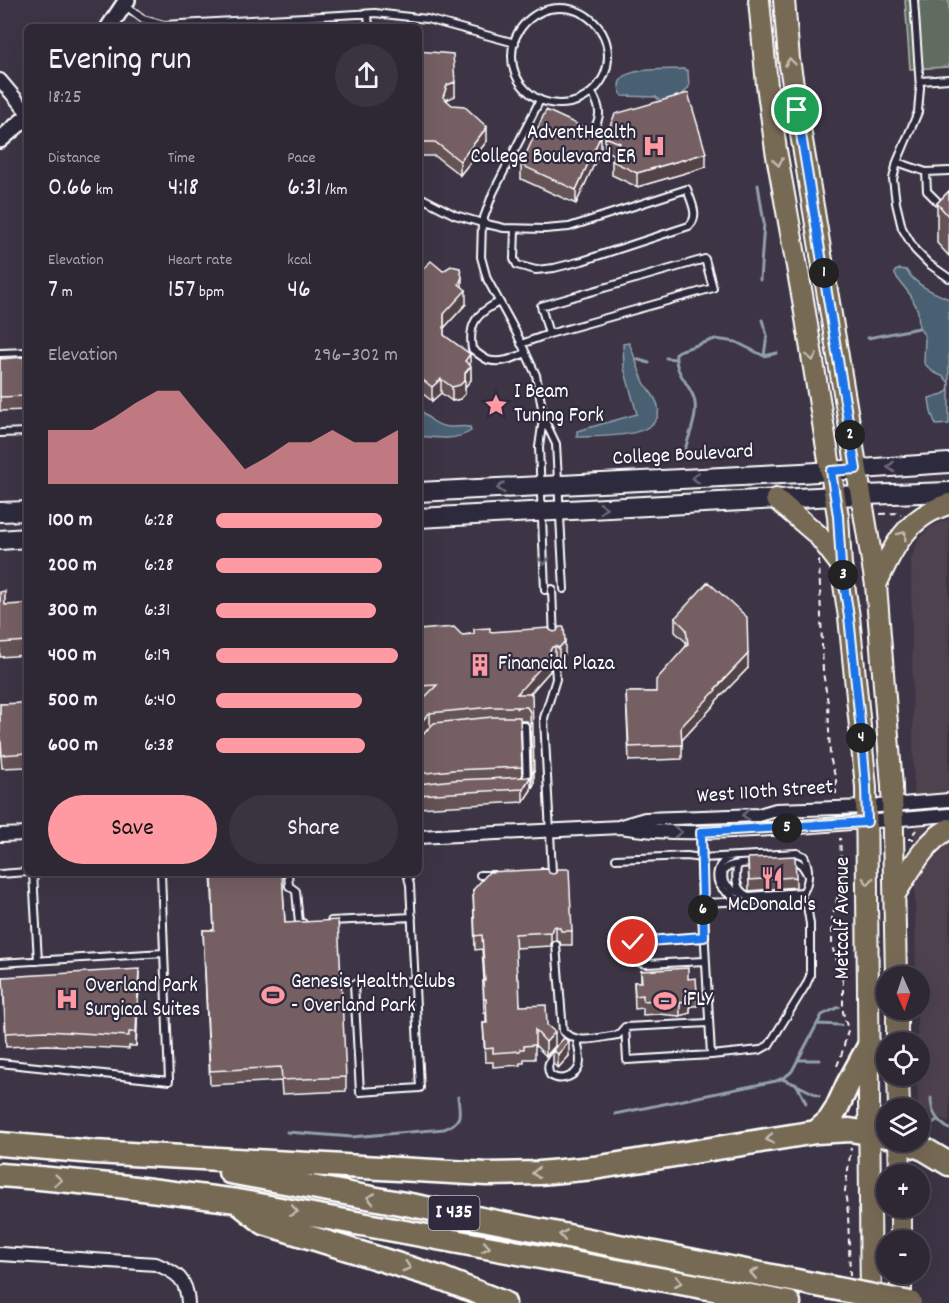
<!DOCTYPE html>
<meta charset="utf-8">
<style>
body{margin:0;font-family:Dekko,sans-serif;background:#3a3440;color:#f1f3f6;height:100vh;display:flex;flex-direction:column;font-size:22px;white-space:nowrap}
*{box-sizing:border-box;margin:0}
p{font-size:20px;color:#a7a6ac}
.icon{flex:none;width:33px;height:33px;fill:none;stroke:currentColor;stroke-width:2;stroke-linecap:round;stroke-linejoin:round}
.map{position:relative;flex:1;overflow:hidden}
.panel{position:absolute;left:24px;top:24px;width:398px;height:852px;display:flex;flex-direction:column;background:#2e2834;border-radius:9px;box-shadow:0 6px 24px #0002,0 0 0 2px #49444f}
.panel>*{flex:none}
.needle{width:39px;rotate:177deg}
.tools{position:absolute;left:876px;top:966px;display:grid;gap:12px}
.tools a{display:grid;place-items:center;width:54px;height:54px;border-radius:50%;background:#2e2834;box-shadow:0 6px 24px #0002,0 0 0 2px #49444f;font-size:30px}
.pin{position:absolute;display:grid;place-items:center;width:51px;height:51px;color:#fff;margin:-26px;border:3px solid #fff;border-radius:50%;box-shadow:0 2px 6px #0007}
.km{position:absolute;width:30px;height:30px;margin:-15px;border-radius:50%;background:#222;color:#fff;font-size:16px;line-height:30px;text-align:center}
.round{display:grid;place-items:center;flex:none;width:63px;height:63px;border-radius:32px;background:#3a3440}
.headline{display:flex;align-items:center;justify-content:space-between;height:102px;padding:0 24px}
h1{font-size:33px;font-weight:600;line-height:45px}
.metrics{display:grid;grid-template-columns:repeat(3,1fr);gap:9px;height:102px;padding:6px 24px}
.metrics div{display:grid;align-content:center}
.metrics b{font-size:26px;font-weight:600}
.metrics small{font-size:16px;font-weight:400}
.metrics p{font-size:16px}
.chart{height:168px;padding:12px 24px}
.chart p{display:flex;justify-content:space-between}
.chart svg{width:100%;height:108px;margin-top:6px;fill:#ff9aa2;opacity:.7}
.cta{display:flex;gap:12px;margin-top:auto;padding:12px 24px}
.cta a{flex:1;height:69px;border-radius:36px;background:#ff9aa2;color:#111;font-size:24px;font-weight:600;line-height:69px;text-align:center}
.cta a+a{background:#3a3440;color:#f1f3f6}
ul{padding:0 24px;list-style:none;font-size:20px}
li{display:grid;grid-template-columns:96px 72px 1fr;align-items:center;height:45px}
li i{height:15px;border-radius:8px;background:#ff9aa2}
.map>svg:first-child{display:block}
</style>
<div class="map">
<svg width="949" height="1303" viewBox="0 0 949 1303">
<rect width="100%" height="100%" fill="#3d3545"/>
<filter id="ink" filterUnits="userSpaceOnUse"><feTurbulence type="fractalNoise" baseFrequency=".0167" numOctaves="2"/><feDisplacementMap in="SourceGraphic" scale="12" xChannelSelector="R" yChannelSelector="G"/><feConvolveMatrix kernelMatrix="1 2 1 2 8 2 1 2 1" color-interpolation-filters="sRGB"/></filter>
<g filter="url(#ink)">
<path fill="#4e424e" d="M949 519V1122L918 1106 917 1076H920V1042H917V1010H920V976H916L911 559 918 541 930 527Z"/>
<path fill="#606c61" stroke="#b0b6b0" stroke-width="1.5" d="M905 0H949V67L910 69Z"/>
<path fill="#496173" stroke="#92a0ab" stroke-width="1.5" d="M684 69 688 71 689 87 683 94 664 105 656 97 622 96C605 64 667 70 684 69Z
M900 269 906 270C917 286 932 292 949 299V424L936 425 931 412 929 398 943 394 948 391 949 383 944 377 933 372 924 363 925 336 919 328 918 311 911 296 895 275V271Z
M629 343C635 356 638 369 644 382 648 390 656 397 658 406 665 440 598 436 577 437V431L637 414 624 368 623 344Z
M419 408C428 418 437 427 451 427 458 427 463 426 470 427L471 431C456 441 436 438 419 436Z"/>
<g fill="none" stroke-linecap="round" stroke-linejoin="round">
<path stroke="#92a0ab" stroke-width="3" d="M758 185 764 223 760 280
M762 320 767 335 764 356
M868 338 919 328
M666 358 675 359
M636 359 649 363
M685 450C689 434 699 415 694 398 688 382 674 372 676 354L679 351 715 339 736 342 764 356 777 353
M818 1024 841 1025
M798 1060H820
M782 1079 797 1085 806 1103
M797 1085 819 1096
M931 1098C931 1113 937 1121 949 1129
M615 1114 776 1081C783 1078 788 1076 792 1071L822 1015 839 1007
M922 1130 937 1120
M287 1132 352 1137 444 1129C463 1121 460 1115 458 1097"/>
<g stroke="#fff" stroke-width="10">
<path id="service" d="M914 0 920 88 918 112 897 162 893 179 896 203 902 228 915 250 929 264 949 278
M126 6 143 19 164 25 375 13 427 19 515 43
M512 56a48 48 0 1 1 96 0a48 48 0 1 1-96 0Z
M368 14 369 27
M920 81 949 79
M540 100 493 193 482 223 481 257 487 279 517 334 536 375 544 419 556 444 564 589
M590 139C599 119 604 113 592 93
M897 162 926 172 949 171
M926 172 927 191 943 207
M418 196 455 215 482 223 504 228 545 229 569 227 687 189C691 202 700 216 689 226L582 261 554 268 536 270 517 265 514 259 515 229
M499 302C477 313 468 323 472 349 477 353 483 358 488 360 501 364 514 358 526 353
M521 344 549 334 713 288 705 259 541 306 549 334
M0 353 27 352
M543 419 539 447 545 590
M0 433 27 432
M552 589 554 640
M513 726H525L527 784
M701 832 702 889 711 1055 760 1050 769 1045 806 985 810 976V924L807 906 800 896
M730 858C723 860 720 864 718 871 714 887 728 894 739 900
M616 859 687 856 701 858 797 853 804 856C811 870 810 895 792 899L702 903
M787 861C799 860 802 864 807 874
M753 863 740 864 737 867C735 879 736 892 749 896L803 892
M740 864C727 865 721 868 724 882L733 890 740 893
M543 872H552L544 718 556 679 555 665
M33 873 38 961
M288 873 289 886 296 891 299 923H303
M407 873 410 885 420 1088 360 1092 354 984 415 981
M0 874 27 872
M480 875H494
M331 921 412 917
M704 937 633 942C633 955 631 962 646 964L705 961
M556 945 563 1031C577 1046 600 1037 618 1035L625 1027 709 1023
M0 963 164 953
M625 1027 627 1060 711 1055
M558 1051C551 1059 545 1064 550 1075 556 1079 561 1080 568 1077 586 1070 579 1054 577 1039
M0 1063 169 1081 161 873"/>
</g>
<g stroke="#fff" stroke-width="16">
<path id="minor" d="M0 80 27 112
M621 826 645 819 759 815 776 810 867 807 949 800
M0 835 27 834
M418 837 620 827C670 835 721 832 771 829 830 825 890 820 949 815
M0 1254 156 1264C177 1273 187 1279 188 1303"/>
</g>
<g stroke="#fff" stroke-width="20">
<path id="tertiary" d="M109 27 127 0
M0 140 27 117"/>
</g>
<g stroke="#fff" stroke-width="22">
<path id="secondary" d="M418 492 802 473 949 463
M0 512 27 511
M418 518 835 496 949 492
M0 540 27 538"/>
</g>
<g stroke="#fff" stroke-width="24">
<path id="primary" d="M759 0 767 85 776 150 803 300 838 516 841 565 849 617 866 787 871 1303
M784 0 789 59 797 110 876 585 892 786 896 976
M776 499 818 535 841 565
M876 585C892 549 907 516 949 504
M895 894C910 871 924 842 949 829
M897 1010V1042
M898 1076 899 1108
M899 1142 900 1174
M901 1208V1240
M901 1274V1303"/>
</g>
<g stroke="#fff" stroke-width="27">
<path id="motorway" d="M816 1132 829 1121 836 1110 848 1084 869 1046
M905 1142 924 1149 949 1164
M0 1144 94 1152 487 1174 539 1173 594 1168 816 1132 850 1130 886 1136
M230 1172 416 1206 812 1284
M0 1175 40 1178 119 1186 237 1201 789 1303
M240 1204 264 1223 441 1278 504 1303"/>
</g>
<path stroke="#fff" stroke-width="2" stroke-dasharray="6 4.5" stroke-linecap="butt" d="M880 514 898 513 901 515
M819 560 823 672 828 703 830 757 836 780V794
M908 839H913V834L916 830
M837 1066 842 1053 848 1030 843 1012V982L832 946V918L842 880 840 838
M850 1276 848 1213 845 1191 851 1148"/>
<use href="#service" stroke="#2f2a3d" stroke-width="6"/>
<use href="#minor" stroke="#2f2a3d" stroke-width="12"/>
<use href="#tertiary" stroke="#2f2a3d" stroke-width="15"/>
<use href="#secondary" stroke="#2f2a3d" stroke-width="18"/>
<use href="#primary" stroke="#776a54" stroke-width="20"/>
<use href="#motorway" stroke="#776a54" stroke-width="22"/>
<g stroke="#fff" stroke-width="27" stroke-linecap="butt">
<path id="motorway-bridge" d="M812 1284 910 1303"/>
</g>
<use href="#motorway-bridge" stroke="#776a54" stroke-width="22"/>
</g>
<path fill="#655256" stroke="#fff" stroke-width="1.5" d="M418 51 455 96 446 100 487 141 460 175 435 156H418Z
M583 132 601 149 576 204 521 179V165Z
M605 137 706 167 637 187 612 175V161L615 155 605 151Z
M949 191V256L937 243V203Z
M418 274 462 287 466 304 444 328V335L470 365 471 380 465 387V394L460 399 452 401 441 393 432 401 418 390Z
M0 359 26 396V410L0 411Z
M0 592 5 605 27 604V655L0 657Z
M675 618 748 668 716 701V703L682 740V759L629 761 626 692H656L686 646V642L675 632Z
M418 630 462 635 490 632 550 630 565 654 559 661 555 660 552 661 550 664V671L530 694 534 784 532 788 530 726 527 721H520L522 778 531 790 523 802 418 808V704L423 699 418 700Z
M27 703V767L2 768 1 756H0V704Z
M748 858 796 877V887L749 891Z
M211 873H282L285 923 346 1077V1091L282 1094 281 1081 210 1085 203 930H214Z
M473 890 572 931V945H561L560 942 556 940 553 941 551 946 515 948 517 979 520 1006 547 1025 555 1046 546 1056 535 1045V1059H524V1063H520V1065L493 1067V1062H485L483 1023H486V1012L484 1013 483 981H484L482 949 475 950Z
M641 971 688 979 697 992V1006H690V1013L680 1016 658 1014 643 1015V1008L635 1009 634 982H641Z
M3 977 139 983 136 1046H129V1049L47 1045 6 1047Z
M553 1050 569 1056 558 1068 553 1064Z"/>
<path fill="#524246" stroke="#fff" stroke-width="1.5" d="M455 82V96L447 99 443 111V97L447 85Z
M487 127V141L460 175V161Z
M601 135V149L576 204V190Z
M706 153V167L637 187V173Z
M462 277V291L466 290V304L444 328V314Z
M470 354V368L471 366V380L465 387V361Z
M441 379V393L432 401V387Z
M465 380V394L460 399 452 401V387Z
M565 641V654L559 661V648Z
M555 646V660L552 661 550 664V671L517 708V694L550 651 552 647Z
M748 654V668L716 701V703L681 741V727L715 689Z
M430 713V727L427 729 418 740V726L427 715Z
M534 770V784L532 788V774Z
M531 776V790L523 802V789Z
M556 926V940L553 941 551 946V932L553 927Z
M139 969V983L136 1046V1032Z
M690 1000V1013L680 1016V1002Z
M555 1032V1046L546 1056V1042Z
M569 1042V1056L558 1068V1054Z"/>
<path fill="#755f64" stroke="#fff" stroke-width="1.5" d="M418 51 453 54 455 82 447 85 443 97 452 105 464 106 487 127 460 161 435 142H418Z
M688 93 706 153 637 173 612 161 620 143 605 137 615 114Z
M546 110 583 127V132L586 134H590L593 131 601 135 576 190 521 165Z
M949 191V217L937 203Z
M431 261 443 271 451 266 460 268 462 277 459 284 466 290 444 314V335L470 354 465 361 471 366 465 373V380L460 385 452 387 441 379 432 387 418 376V274Z
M24 357 26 396 0 397V359Z
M708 582 747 617 748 654 715 689 716 690 681 727 682 745 629 747 626 692H656V680L688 644 686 629 675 618Z
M5 591V605L27 604V641L0 643V592Z
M454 627 462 635 474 634V629L490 628V632L549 628 550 630 554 632 557 631 559 627H564L565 641 559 648 555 646 552 647 550 651V657L517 694H532L534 770 532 774 530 712 527 707H492L430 713 427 715 418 726V704L437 685 418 686V630Z
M27 703V753L2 755 1 742H0V704Z
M492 717H520L522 767 453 770 418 774V739L434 723Z
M531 776 523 789 418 795V784L454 780 527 777Z
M795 856 796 877 749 880 748 858Z
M548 869 549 873 553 874 556 873 558 869H569L572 931H561L560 928 556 926 553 927 551 932 515 934 517 979H519L520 1006 546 1005 547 1025 555 1032 546 1042 535 1030V1045L524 1046V1049H520V1051L493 1053V1048L485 1049 483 1023H487L486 999H484L483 981H485L482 935 475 936 473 890 489 872Z
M212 873H282L285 923 338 920 346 1077 282 1080 281 1067 210 1071 203 930H214Z
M688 968V979L696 978 697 992H687L690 1000 680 1002 658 1000 643 1001V995L635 996 634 982H642L641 971Z
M139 969 136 1032H129V1036L47 1031 6 1033 3 977Z
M564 1038 569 1042 558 1054 553 1050Z"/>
<defs><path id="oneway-chevron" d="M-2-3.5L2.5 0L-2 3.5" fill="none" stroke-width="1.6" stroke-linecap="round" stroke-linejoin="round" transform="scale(1.5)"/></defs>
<g stroke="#c2bcb2">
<use href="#oneway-chevron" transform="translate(790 62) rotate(-97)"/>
<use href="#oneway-chevron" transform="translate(778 162) rotate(80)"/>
<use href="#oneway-chevron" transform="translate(812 357) rotate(81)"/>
<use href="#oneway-chevron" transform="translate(903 535) rotate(-52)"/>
<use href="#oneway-chevron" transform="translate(868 881) rotate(90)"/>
<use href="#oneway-chevron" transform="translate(770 1139) rotate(170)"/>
<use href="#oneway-chevron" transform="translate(536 1173) rotate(177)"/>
<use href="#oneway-chevron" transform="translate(58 1180) rotate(6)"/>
<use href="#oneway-chevron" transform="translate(371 1198) rotate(-169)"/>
<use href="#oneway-chevron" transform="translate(294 1211) rotate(10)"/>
<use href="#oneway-chevron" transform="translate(563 1235) rotate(-169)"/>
<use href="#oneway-chevron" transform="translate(486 1247) rotate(10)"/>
<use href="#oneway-chevron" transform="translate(407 1267) rotate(17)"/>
<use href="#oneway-chevron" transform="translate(754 1273) rotate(-169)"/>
<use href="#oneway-chevron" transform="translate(678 1282) rotate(10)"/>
</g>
<g stroke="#6d6a77">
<use href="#oneway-chevron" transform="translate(891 467) rotate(176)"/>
<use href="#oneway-chevron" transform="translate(696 478) rotate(177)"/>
<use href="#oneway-chevron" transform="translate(501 488) rotate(177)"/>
<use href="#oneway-chevron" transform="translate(603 508) rotate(-3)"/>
<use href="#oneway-chevron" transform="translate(544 561) rotate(88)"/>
<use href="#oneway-chevron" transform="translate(746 815) rotate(177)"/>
<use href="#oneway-chevron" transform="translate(678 832) rotate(1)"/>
</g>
</g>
<g fill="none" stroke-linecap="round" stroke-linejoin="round" filter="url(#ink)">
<g stroke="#fff" stroke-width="12">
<path id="route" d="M633 942 704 937 701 832 867 822 866 787 862 741 849 617 841 565 838 516 831 471 856 469 797 110"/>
</g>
<use href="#route" stroke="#1a73e8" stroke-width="8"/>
</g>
<defs>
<g id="hospital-bare" transform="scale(1.8)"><path d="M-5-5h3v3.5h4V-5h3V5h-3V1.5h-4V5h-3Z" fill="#ff9aa2" stroke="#2f2a3d" stroke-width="2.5" paint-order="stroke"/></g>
<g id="sight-bare" transform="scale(1.8)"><path d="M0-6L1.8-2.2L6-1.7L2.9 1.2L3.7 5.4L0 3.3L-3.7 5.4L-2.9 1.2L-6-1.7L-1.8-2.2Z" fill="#ff9aa2" stroke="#2f2a3d" stroke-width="2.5" paint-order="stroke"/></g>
<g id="building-bare" transform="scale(1.8)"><path d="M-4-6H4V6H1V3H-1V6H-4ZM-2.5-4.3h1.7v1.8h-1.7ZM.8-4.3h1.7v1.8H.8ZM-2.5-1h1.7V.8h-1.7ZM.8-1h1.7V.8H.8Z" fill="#ff9aa2" stroke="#2f2a3d" stroke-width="2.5" paint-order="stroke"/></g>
<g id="restaurant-bare" transform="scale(1.8)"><path d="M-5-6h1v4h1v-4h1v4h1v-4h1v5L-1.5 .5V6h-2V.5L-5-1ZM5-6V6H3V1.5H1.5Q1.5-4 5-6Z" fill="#ff9aa2" stroke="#2f2a3d" stroke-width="2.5" paint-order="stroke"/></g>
<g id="stadium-bare" transform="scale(1.8)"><path d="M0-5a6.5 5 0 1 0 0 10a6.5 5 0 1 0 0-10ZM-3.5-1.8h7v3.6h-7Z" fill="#ff9aa2" stroke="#2f2a3d" stroke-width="2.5" paint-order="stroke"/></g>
</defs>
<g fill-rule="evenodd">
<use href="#hospital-bare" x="654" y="146"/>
<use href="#sight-bare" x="496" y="405"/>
<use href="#building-bare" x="480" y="665"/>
<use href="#restaurant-bare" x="772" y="878"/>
<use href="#stadium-bare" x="273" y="995"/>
<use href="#hospital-bare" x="67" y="999"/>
<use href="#stadium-bare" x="665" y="1001"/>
</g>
<g text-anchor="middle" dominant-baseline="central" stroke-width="4.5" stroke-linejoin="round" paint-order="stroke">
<rect fill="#2f2a3d" stroke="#c1bfc5" stroke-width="1.5" x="428.5" y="1196" width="51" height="34" rx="4.5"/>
<g font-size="20" font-weight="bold" fill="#fff">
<text x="454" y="1213">I 435</text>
</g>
<g font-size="21" fill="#fff" stroke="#2f2a3d" text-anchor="start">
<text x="636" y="134" text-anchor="end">AdventHealth<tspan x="636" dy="24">College Boulevard ER</tspan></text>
<text x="514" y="393">I Beam<tspan x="514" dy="24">Tuning Fork</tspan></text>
<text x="498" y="665">Financial Plaza</text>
<text x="772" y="906" text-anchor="middle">McDonald's</text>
<text x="291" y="983">Genesis Health Clubs<tspan x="291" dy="24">- Overland Park</tspan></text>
<text x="85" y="987">Overland Park<tspan x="85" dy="24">Surgical Suites</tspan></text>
<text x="683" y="1001">iFLY</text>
</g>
<g font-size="21" fill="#fff" stroke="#2f2a3d">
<text transform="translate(683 456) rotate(-3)">College Boulevard</text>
<text transform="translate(765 793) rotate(-4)">West 110th Street</text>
<text transform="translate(844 918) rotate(-90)">Metcalf Avenue</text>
</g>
</g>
</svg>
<div class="tools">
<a><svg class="needle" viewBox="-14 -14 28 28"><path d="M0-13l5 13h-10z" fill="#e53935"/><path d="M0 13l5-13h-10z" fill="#a7a6ac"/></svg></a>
<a><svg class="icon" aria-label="locate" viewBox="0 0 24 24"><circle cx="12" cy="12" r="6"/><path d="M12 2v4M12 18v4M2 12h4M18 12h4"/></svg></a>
<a><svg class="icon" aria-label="layers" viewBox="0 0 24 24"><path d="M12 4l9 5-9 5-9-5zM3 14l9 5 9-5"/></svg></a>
<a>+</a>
<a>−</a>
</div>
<div class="pin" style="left:797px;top:110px;background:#1e9e55"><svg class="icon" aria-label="arrive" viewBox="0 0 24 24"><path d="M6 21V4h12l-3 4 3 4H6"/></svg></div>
<div class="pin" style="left:633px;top:942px;background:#d93025"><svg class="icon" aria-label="check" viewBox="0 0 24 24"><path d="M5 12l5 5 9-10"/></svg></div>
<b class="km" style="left:824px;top:273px">1</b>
<b class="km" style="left:850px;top:435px">2</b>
<b class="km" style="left:843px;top:575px">3</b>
<b class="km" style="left:861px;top:738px">4</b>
<b class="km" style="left:787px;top:828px">5</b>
<b class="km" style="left:703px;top:910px">6</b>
<section class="panel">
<div class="headline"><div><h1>Evening run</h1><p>18:25</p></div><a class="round"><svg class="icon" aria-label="share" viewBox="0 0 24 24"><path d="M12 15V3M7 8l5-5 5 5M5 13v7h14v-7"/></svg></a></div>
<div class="metrics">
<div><p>Distance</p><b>0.66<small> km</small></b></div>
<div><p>Time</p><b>4:18</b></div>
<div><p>Pace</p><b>6:31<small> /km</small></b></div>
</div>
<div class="metrics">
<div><p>Elevation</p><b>7<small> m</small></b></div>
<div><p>Heart rate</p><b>157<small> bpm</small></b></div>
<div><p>kcal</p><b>46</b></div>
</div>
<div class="chart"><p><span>Elevation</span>296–302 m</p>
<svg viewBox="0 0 160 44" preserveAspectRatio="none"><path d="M0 44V22L10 22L20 22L30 17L40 11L50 6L60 6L70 17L80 27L90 38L100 33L110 27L120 27L130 22L140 27L150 27L160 22V44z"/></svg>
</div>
<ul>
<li><b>100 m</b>6:28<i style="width:91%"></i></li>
<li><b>200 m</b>6:28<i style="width:91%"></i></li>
<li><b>300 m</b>6:31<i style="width:88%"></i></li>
<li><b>400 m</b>6:19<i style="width:100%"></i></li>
<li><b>500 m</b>6:40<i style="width:80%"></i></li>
<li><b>600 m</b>6:38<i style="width:82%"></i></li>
</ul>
<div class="cta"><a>Save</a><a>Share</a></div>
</section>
</div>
